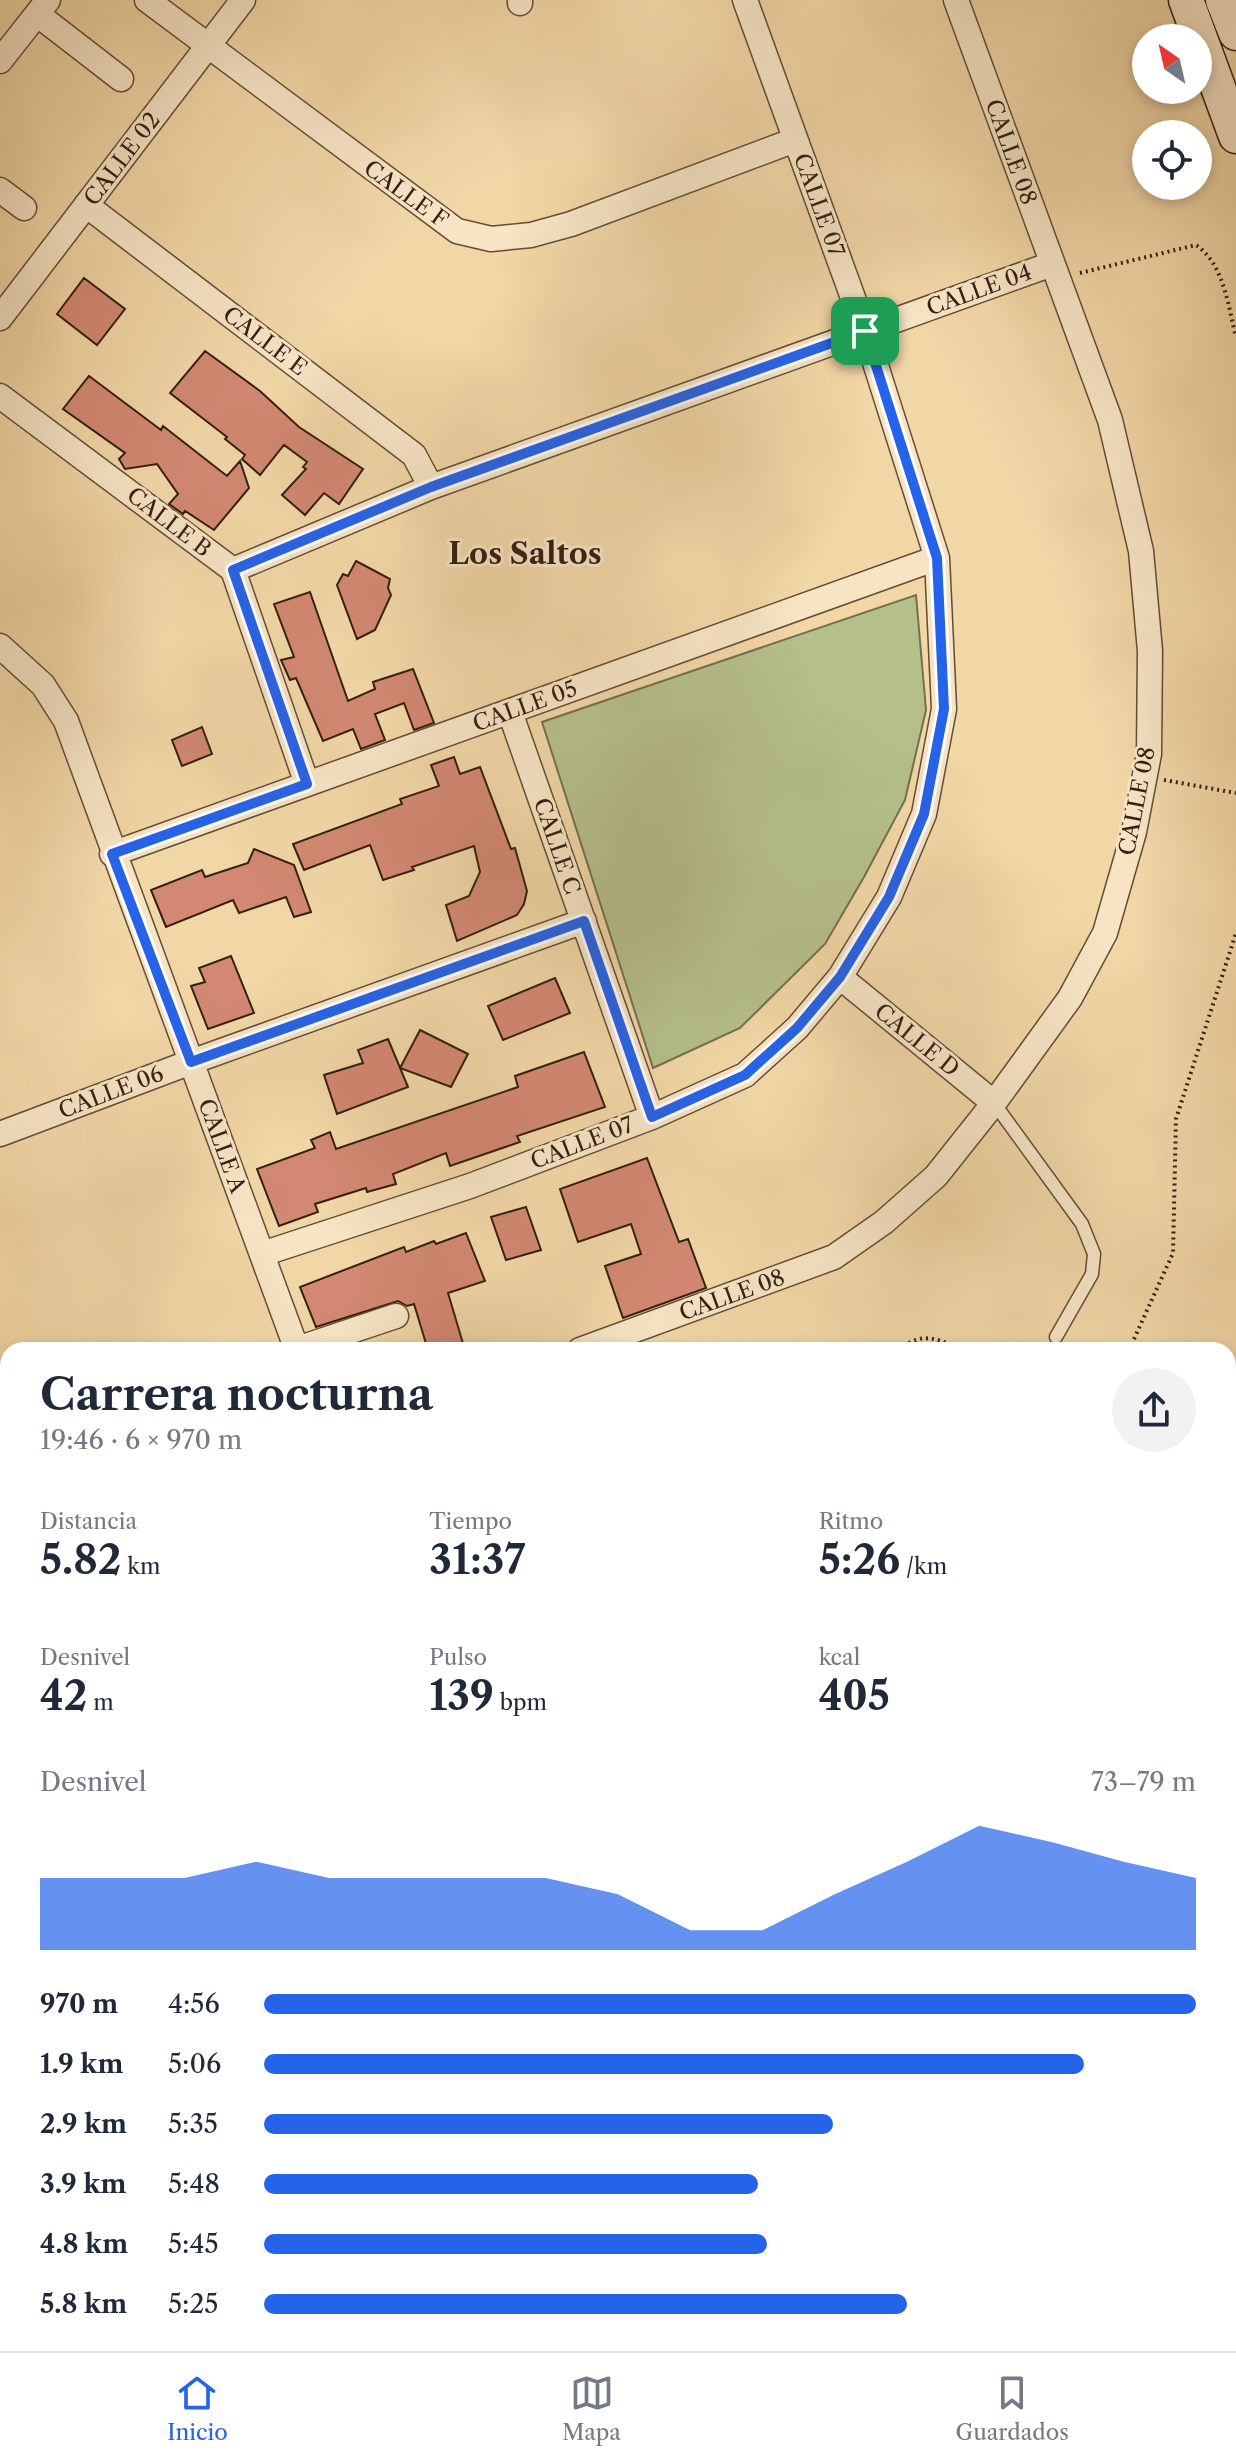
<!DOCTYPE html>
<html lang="es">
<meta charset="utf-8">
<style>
body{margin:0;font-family:"Libre Caslon Text",serif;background:#f2f2f3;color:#1f2937;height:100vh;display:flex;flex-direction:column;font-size:30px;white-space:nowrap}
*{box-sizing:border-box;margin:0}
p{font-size:26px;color:#747a83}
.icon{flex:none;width:44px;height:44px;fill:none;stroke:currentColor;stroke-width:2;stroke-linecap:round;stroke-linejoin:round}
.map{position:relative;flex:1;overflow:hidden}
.details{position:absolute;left:0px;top:1342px;width:1236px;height:1010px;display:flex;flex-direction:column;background:#fff;border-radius:24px 24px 0 0;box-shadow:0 4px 12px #0003}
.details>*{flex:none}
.needle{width:52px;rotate:326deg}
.fabs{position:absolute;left:1132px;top:24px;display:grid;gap:16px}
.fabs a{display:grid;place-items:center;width:80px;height:80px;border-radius:50%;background:#fff;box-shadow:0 4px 12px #0003;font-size:40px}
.pin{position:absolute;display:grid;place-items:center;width:68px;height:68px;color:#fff;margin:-34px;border-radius:16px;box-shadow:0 4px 12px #0006}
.round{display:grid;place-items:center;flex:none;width:84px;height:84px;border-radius:42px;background:#f2f2f3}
.head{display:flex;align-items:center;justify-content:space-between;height:136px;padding:0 40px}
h1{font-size:44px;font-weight:700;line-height:60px}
.stats{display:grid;grid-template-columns:repeat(3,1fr);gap:12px;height:136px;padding:8px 40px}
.stats div{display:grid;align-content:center}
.stats b{font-size:40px;font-weight:700}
.stats small{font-size:22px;font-weight:400}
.stats p{font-size:22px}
.chart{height:224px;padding:16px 40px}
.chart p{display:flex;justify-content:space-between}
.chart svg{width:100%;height:144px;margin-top:8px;fill:#2563eb;opacity:.7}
ul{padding:0 40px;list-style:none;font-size:26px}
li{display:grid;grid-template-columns:128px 96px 1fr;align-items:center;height:60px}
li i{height:20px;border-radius:10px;background:#2563eb}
.tab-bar{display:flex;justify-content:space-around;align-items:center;height:112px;border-top:2px solid #e0e1e3;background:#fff;font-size:22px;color:#747a83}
.tab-bar a{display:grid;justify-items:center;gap:4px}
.tab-bar .selected{color:#2563eb}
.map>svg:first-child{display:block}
</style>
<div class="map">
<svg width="1236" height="2351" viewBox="0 0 1236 2351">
<rect width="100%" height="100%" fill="#f1d6a6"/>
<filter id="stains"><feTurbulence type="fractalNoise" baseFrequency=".0025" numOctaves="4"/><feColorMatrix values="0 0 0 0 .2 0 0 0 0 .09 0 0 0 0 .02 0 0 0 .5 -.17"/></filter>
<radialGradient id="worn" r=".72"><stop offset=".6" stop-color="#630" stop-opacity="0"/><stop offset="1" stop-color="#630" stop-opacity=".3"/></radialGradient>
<path fill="#b5bf8a" stroke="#756f4e" stroke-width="2" d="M916 595 926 710 905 800 864 877 825 944 740 1028 653 1068 542 722Z"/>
<path fill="#d28872" stroke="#351f11" stroke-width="2" d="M84 278 125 309 97 345 57 314Z
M205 351 260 391 299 427 363 469 339 504 324 493 305 515 282 495 306 469 303 467 307 462 284 445 260 475 242 459 245 455 225 439 227 437 170 393Z
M89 376 161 430 163 426 227 476 240 461 249 488 214 530 185 511 183 514 169 504 178 494 157 464 125 469 119 459 125 453 63 409Z
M356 561 390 579 388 588 391 595 375 630 357 639 337 585 343 574 348 576Z
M310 592 348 701 375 689 373 682 413 669 434 723 414 730 404 703 375 714 385 740 361 749 353 729 323 741 296 678 290 680 281 660 294 657 274 604Z
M202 727 212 754 182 766 172 740Z
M454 757 460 774 480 767 511 849 515 848 527 891 524 904 517 915 457 941 446 905 469 896 480 872 474 846 412 867 414 870 383 880 370 845 304 870 293 844 402 804 400 799 439 786 431 765Z
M254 849 294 865 311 912 294 917 286 897 239 913 233 900 166 927 151 890 202 870 205 877 248 863Z
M231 956 254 1013 208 1029 191 986 205 982 199 968Z
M555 978 570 1013 503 1040 488 1006Z
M420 1030 468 1054 451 1087 400 1068Z
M388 1039 408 1087 337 1114 324 1075 363 1063 358 1050Z
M584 1052 605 1107 517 1136 520 1142 450 1166 446 1153 393 1174 396 1184 367 1192 366 1188 315 1204 318 1212 279 1226 257 1169 315 1148 311 1140 330 1132 336 1149 518 1087 515 1076Z
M647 1158 679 1242 688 1239 706 1288 623 1318 605 1266 641 1254 631 1224 578 1242 560 1189Z
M526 1207 541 1250 506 1260 491 1217Z
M466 1233 485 1281 448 1293 465 1350H428L414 1304 407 1306 398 1301 316 1327 300 1287 404 1247 406 1252 434 1241 436 1244Z"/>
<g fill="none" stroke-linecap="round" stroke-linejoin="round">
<g stroke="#644d36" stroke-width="15">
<path id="lane" d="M994 1103 1082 1224 1094 1254 1092 1274 1056 1337"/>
</g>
<g stroke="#644d36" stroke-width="27">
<path id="street" d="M147 0 457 231 491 239 531 235 571 224 795 140
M520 3V0
M37 14 121 79
M0 61 48 0
M0 190 24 208
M86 205 414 455 431 487
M0 318 243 0
M0 396 233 570 307 784
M233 570 431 487 1052 264
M0 646 43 685 66 721 297 1350
M510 712 652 1117
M112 854 937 558
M840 977 994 1103
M0 1134 191 1062 584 921
M262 1254 470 1186 652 1117 745 1075 797 1028 840 977 889 897 924 814 944 709 937 558 865 331 745 0
M297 1349 396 1316
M580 1350 834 1257 884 1222 936 1176 994 1103 1070 998 1105 933 1134 832 1149 754 1150 651 1141 551 1110 420 956 0
M1228 1767H1236
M0 1875 8 1864
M1228 1989 1236 1988
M0 2286 8 2291
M87 2344 98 2351
M730 2344 731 2351
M957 2344 958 2351
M153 2351 157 2344"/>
</g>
<g stroke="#351f11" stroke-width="37">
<path id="secondary" d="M1186 0 1236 136
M1223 0 1236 33
M0 1570 8 1573
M0 1635 8 1631
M1228 1643H1236
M1228 1679H1236"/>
</g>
<path stroke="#351f11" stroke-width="4" stroke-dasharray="2 4" stroke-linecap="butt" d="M1080 273 1196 245C1224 264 1228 306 1236 337
M1164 780 1236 793
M899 1350C923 1329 940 1341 965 1350
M1129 1350 1173 1253 1176 1119 1236 933
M1228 1539 1236 1533"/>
<use href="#lane" stroke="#f6e4c5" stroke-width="12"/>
<use href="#street" stroke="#f6e4c5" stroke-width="24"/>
<use href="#secondary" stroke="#f6e4c5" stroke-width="34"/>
</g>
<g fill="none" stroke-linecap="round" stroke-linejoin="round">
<g stroke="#fff" stroke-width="16">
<path id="route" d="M865 331 937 558 944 709 924 814 889 897 840 977 797 1028 745 1075 652 1117 584 921 191 1062 112 854 307 784 233 570 431 487Z"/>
</g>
<use href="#route" stroke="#2563eb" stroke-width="10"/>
</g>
<g text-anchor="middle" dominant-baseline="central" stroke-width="6" stroke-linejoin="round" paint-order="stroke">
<g font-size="22" fill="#351f11" stroke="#f6e4c5">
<text transform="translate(1011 152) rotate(70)">CALLE 08</text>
<text transform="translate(122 159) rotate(-53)">CALLE 02</text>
<text transform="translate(406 194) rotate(36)">CALLE F</text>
<text transform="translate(819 205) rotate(70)">CALLE 07</text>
<text transform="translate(979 290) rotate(-20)">CALLE 04</text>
<text transform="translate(265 341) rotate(37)">CALLE E</text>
<text transform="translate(169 522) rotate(37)">CALLE B</text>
<text transform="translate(525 706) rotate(-20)">CALLE 05</text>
<text transform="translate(1137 801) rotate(-79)">CALLE 08</text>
<text transform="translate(557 846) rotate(71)">CALLE C</text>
<text transform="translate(917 1040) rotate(39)">CALLE D</text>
<text transform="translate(111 1092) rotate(-21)">CALLE 06</text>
<text transform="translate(582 1143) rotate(-21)">CALLE 07</text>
<text transform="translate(222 1146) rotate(70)">CALLE A</text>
<text transform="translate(732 1295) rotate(-20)">CALLE 08</text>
</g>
<g font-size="30" font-weight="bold" fill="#351f11" stroke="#f6e4c5">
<text x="525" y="553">Los Saltos</text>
</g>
</g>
<rect width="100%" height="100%" filter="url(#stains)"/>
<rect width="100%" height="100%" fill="url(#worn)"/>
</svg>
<div class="fabs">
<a><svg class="needle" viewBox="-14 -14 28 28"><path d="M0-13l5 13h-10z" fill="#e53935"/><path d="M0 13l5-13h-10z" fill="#747a83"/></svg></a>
<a><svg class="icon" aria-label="locate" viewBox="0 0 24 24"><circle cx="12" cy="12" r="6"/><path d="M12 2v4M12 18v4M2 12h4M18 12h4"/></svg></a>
</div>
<div class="pin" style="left:865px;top:331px;background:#1e9e55"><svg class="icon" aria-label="arrive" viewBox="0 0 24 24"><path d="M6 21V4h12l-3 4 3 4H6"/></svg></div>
<section class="details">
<div class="head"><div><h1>Carrera nocturna</h1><p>19:46 · 6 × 970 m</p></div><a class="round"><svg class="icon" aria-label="share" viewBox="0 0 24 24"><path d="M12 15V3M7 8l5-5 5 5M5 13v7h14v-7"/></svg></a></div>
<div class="stats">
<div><p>Distancia</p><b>5.82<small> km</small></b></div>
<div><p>Tiempo</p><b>31:37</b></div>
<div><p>Ritmo</p><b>5:26<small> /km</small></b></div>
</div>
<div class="stats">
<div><p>Desnivel</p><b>42<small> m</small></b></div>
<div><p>Pulso</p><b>139<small> bpm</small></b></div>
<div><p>kcal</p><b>405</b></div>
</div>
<div class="chart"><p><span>Desnivel</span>73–79 m</p>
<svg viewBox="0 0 160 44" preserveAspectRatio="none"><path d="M0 44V22L10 22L20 22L30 17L40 22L50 22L60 22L70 22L80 27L90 38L100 38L110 27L120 17L130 6L140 11L150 17L160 22V44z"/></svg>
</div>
<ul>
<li><b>970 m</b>4:56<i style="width:100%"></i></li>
<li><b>1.9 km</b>5:06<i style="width:88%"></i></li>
<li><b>2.9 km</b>5:35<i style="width:61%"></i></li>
<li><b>3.9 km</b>5:48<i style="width:53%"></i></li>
<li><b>4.8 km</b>5:45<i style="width:54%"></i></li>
<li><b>5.8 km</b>5:25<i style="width:69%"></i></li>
</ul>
</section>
</div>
<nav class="tab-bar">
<a class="selected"><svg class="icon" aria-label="home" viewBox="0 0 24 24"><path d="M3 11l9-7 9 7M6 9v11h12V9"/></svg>Inicio</a>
<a><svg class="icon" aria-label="map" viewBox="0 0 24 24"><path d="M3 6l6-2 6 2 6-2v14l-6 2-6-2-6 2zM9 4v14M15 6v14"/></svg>Mapa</a>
<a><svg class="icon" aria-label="saved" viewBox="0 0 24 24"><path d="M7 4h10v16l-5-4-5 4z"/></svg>Guardados</a>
</nav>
